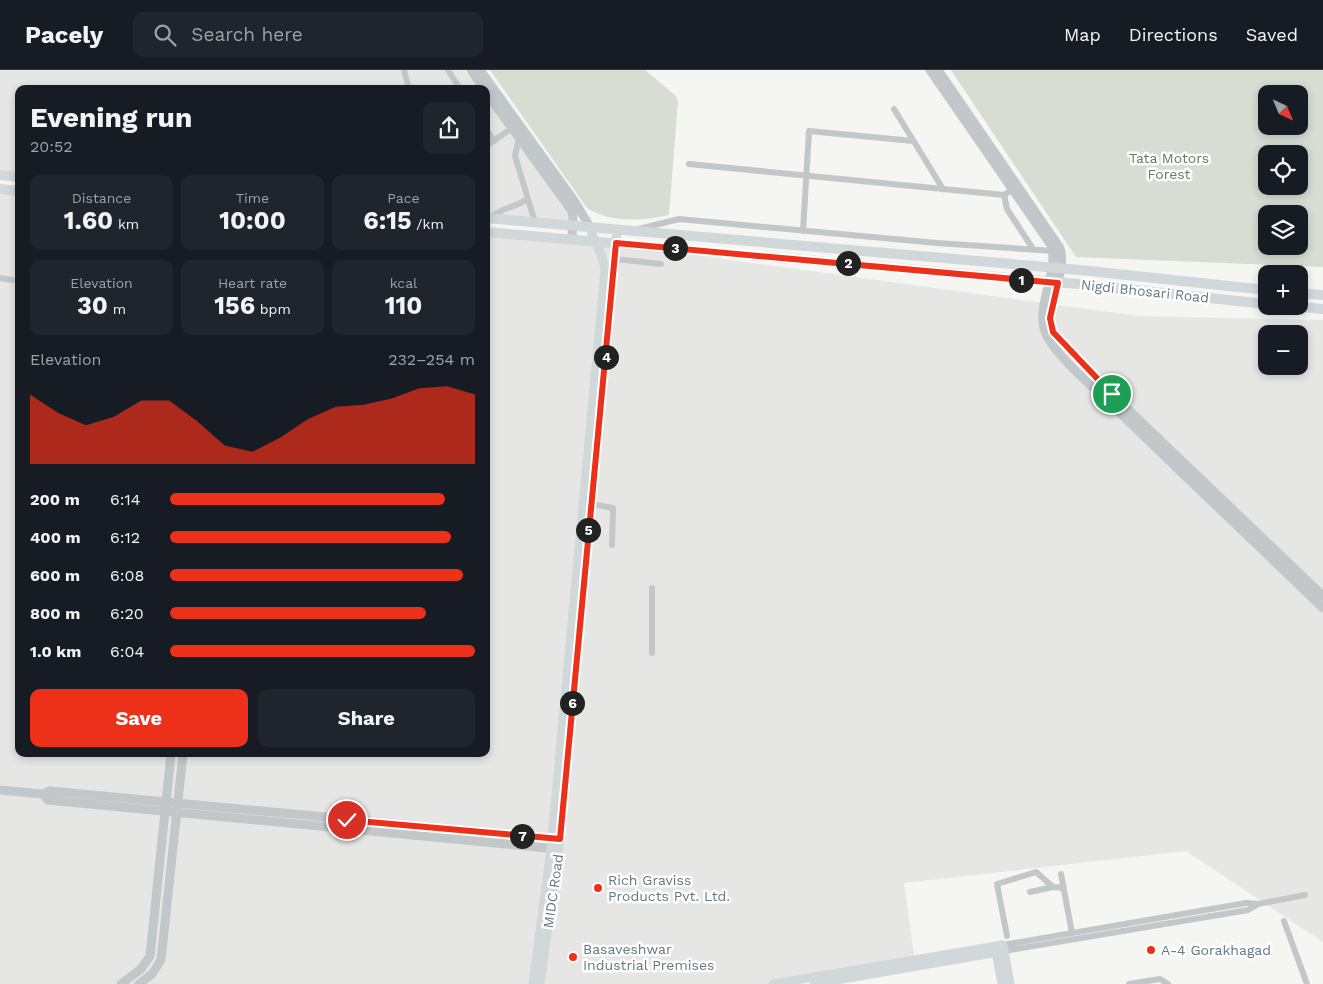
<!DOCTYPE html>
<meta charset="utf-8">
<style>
body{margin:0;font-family:"Work Sans",sans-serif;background:#20242c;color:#f1f3f6;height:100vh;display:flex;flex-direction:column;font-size:19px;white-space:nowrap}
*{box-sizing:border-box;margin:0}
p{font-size:16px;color:#9ea1a6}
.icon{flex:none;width:28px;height:28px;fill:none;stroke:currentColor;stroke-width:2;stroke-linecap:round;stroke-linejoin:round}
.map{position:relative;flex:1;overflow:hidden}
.panel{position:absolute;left:15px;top:15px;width:475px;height:672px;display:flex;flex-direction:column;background:#171b24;border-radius:10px;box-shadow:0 2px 8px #0003}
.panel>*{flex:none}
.needle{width:32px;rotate:136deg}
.fabs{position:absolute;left:1258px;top:15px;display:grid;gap:10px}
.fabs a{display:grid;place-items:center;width:50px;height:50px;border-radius:10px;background:#171b24;box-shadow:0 2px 8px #0003;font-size:25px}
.pin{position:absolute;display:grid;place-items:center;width:42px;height:42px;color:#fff;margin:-21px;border:2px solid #fff;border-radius:50%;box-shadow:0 1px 5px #0007}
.km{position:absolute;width:25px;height:25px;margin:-12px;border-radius:50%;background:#222;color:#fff;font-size:14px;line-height:25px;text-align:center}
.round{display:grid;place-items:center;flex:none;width:52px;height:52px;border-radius:10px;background:#20242c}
.overview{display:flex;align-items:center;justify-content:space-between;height:85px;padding:0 15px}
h1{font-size:28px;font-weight:700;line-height:38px}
.stats{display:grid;grid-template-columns:repeat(3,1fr);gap:8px;height:85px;padding:5px 15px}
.stats div{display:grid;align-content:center;border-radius:10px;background:#20242c;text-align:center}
.stats b{font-size:25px;font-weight:700}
.stats small{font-size:14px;font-weight:400}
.stats p{font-size:14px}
.chart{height:140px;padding:10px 15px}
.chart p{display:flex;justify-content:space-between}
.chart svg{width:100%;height:90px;margin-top:5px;fill:#ec301a;opacity:.7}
.action{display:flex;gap:10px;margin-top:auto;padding:10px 15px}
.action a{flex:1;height:58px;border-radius:10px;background:#ec301a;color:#fff;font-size:20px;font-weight:700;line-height:58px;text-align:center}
.action a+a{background:#20242c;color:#f1f3f6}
ul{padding:0 15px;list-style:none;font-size:16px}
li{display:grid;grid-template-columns:80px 60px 1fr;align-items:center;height:38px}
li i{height:12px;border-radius:6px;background:#ec301a}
header{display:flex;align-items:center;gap:30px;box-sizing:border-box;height:70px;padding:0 25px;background:#171b24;border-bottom:1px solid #363941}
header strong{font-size:24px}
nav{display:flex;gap:28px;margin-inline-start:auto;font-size:18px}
.search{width:350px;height:45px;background:#20242c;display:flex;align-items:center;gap:12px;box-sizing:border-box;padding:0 18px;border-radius:10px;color:#9ea1a6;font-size:19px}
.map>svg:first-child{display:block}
</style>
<header>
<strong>Pacely</strong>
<div class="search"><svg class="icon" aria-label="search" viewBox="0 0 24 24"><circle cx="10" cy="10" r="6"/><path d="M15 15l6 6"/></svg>Search here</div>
<nav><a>Map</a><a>Directions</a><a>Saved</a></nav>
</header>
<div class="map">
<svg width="1323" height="914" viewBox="0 0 1323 914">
<rect width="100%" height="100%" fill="#f5f5f1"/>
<path fill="#e6e6e5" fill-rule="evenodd" d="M0 0H464L480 19H19V105L0 103Z
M486 28 518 73 574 153 486 145Z
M0 121 19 123V684H486V162L592 171 1138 246 1323 250V872L1186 781 904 813 915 892 783 914H0ZM1266 264H1299V296H1266Z"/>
<path fill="#d7ddd2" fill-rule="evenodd" d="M490 0H645L676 26 678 31 669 145C643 151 610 153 587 138Z
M951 0H1323V197L1076 187ZM1266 24H1299V56H1266ZM1266 84H1299V116H1266ZM1266 144H1299V176H1266Z"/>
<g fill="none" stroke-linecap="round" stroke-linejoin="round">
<path stroke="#c2c7c9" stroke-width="6" d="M404 0 409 19
M448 0 460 19
M894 39 943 119
M486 59 494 71
M486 76 514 57
M689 94 1004 125 1014 118
M1004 125 1007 139 1033 179
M528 129 535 152
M490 149C499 138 516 137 528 129L515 86 519 68
M639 159 679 149 937 173 1054 181
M803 161 809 61 913 71
M615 189 661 194
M0 208 12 210
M591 434 613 438 612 475
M652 583V518
M1061 804 1072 863
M1030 822 1053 817 1063 818
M1284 851 1307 914
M1007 866 997 814 1036 802 1053 817
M1003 875 1246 833 1258 834
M1004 881 1248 840 1258 834 1305 825
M1129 914 1160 909 1168 914"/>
<path stroke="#c2c7c9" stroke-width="9" d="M471 0 484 19
M480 0 575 132 590 157
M930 0 1051 175C1060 204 1034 235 1046 264 1056 287 1099 322 1118 341 1186 407 1255 473 1323 538
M938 0 1060 178C1068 206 1042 234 1053 262L1112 324 1323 526
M486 22 571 140 573 145 572 169
M0 720 43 724 50 721 559 769
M43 724 48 730 557 779
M121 914 141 899 150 886 171 684
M139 914 152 904 161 890 183 684"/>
<path stroke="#d1d8da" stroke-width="9" d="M995 877 1002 914
M533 914 551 778 605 200C603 183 594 173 590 157
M540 914 560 769 617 160
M773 914 1003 875 1010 914
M814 914 1004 881"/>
<path stroke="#d1d8da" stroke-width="10" d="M0 105 19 107
M0 119 19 121
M486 148 1080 200 1266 220
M486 162 1078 214 1266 234
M1299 223 1323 225
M1292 236 1323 239"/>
</g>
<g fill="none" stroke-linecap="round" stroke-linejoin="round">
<g stroke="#fff" stroke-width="10">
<path id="route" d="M347 750 560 769 616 173 1058 213 1050 248 1053 262 1112 324"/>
</g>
<use href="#route" stroke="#ec301a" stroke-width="6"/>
</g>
<g fill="#ec301a" stroke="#fff" stroke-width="2">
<circle cx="598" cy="818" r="5"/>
<circle cx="1151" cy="880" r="5"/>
<circle cx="573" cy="887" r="5"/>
</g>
<g text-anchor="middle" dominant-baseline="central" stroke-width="5" stroke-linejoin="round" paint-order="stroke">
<g font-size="14" fill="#6a7b62" stroke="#fff">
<text x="1169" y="88">Tata Motors<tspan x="1169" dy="16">Forest</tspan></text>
</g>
<g font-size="14" fill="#637a84" stroke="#fff">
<text transform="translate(1145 221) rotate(6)">Nigdi Bhosari Road</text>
<text transform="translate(553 821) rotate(-82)">MIDC Road</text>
</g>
<g font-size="14" fill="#637a84" stroke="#fff" text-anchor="start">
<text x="608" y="810">Rich Graviss<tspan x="608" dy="16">Products Pvt. Ltd.</tspan></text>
<text x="583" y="879">Basaveshwar<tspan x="583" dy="16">Industrial Premises</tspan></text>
<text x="1161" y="880">A-4 Gorakhagad</text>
</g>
</g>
</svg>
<div class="fabs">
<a><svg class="needle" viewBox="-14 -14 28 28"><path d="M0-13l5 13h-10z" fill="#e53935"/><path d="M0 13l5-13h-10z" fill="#9ea1a6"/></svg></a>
<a><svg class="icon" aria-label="locate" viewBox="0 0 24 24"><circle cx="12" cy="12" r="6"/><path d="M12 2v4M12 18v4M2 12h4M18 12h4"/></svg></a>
<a><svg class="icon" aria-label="layers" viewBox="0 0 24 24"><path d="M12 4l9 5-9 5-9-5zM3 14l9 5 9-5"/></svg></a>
<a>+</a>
<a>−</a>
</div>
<div class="pin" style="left:1112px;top:324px;background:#1e9e55"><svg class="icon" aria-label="arrive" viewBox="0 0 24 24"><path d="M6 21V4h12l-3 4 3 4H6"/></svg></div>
<div class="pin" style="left:347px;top:750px;background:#d93025"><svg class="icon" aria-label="check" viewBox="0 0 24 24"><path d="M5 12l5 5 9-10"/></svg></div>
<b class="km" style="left:1021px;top:210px">1</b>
<b class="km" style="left:848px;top:193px">2</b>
<b class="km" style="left:675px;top:178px">3</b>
<b class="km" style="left:606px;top:287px">4</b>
<b class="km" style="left:588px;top:460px">5</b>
<b class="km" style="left:572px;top:633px">6</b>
<b class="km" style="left:522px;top:766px">7</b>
<section class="panel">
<div class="overview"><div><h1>Evening run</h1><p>20:52</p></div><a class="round"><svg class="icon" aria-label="share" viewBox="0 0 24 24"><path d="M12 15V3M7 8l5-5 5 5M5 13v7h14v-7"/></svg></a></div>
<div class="stats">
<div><p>Distance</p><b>1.60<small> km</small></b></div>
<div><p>Time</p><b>10:00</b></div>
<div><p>Pace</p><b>6:15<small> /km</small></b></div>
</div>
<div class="stats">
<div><p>Elevation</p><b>30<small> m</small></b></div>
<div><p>Heart rate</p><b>156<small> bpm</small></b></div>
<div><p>kcal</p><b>110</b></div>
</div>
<div class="chart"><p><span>Elevation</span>232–254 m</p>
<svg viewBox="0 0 160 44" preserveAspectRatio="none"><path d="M0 44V10L10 19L20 25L30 21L40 13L50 13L60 23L70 35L80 38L90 31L100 22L110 16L120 15L130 12L140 7L150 6L160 10V44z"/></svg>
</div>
<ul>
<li><b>200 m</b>6:14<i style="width:90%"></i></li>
<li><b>400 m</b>6:12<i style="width:92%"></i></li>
<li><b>600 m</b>6:08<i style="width:96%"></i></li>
<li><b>800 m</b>6:20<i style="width:84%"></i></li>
<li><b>1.0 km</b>6:04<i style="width:100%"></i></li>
</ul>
<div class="action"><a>Save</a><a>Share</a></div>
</section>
</div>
